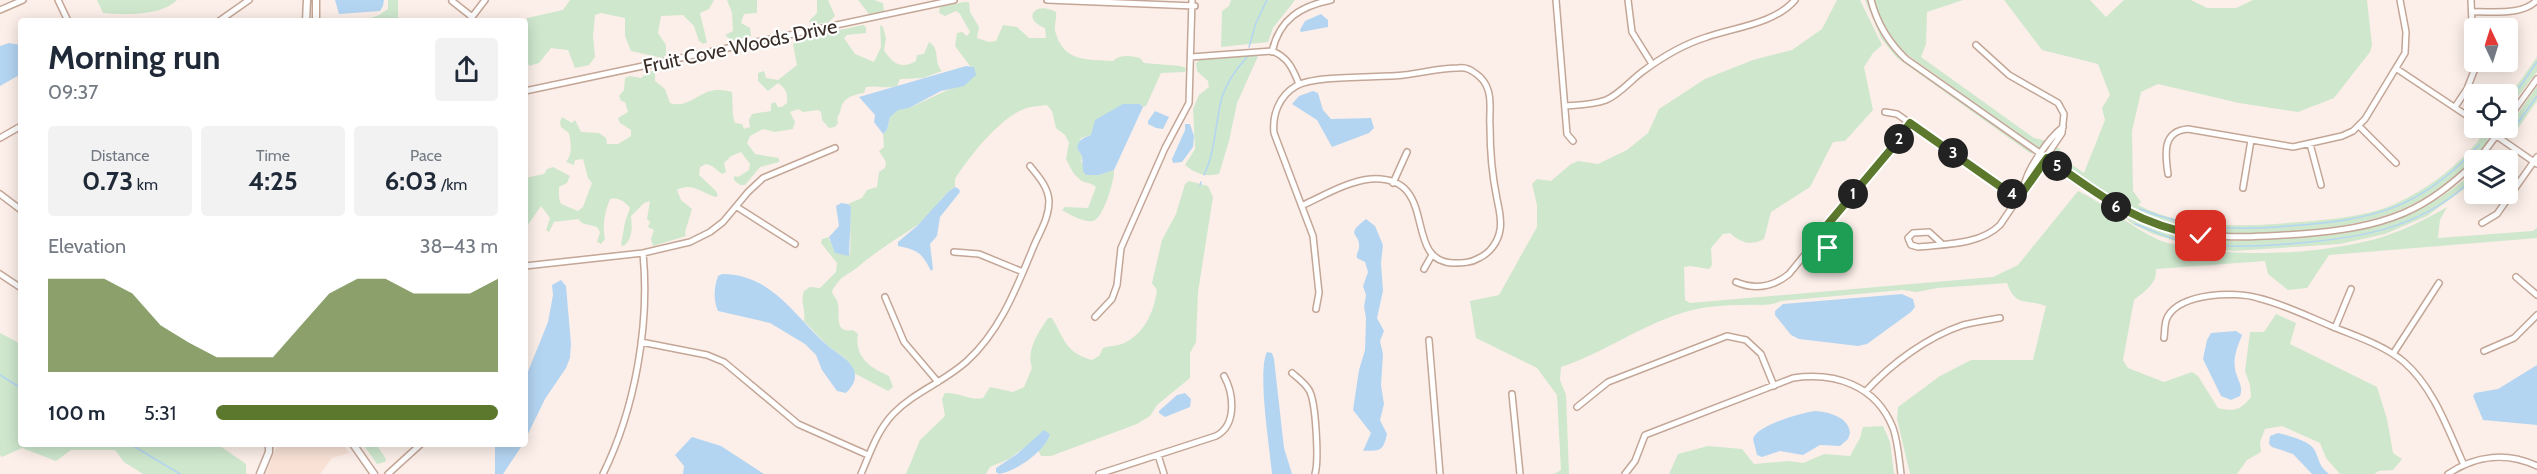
<!DOCTYPE html>
<meta charset="utf-8">
<style>
body{margin:0;font-family:Cabin,sans-serif;background:#f2f2f3;color:#1f2937;height:100vh;display:flex;flex-direction:column;font-size:22px;white-space:nowrap}
*{box-sizing:border-box;margin:0}
p{font-size:20px;color:#747a83}
.icon{flex:none;width:33px;height:33px;fill:none;stroke:currentColor;stroke-width:2;stroke-linecap:round;stroke-linejoin:round}
.map{position:relative;flex:1;overflow:hidden}
.drawer{position:absolute;left:18px;top:18px;width:510px;height:429px;display:flex;flex-direction:column;background:#fff;border-radius:6px;box-shadow:0 3px 15px #0003}
.drawer>*{flex:none}
.needle{width:39px;rotate:356deg}
.controls{position:absolute;left:2464px;top:18px;display:grid;gap:12px}
.controls a{display:grid;place-items:center;width:54px;height:54px;border-radius:6px;background:#fff;box-shadow:0 3px 15px #0003;font-size:30px}
.pin{position:absolute;display:grid;place-items:center;width:51px;height:51px;color:#fff;margin:-26px;border-radius:12px;box-shadow:0 3px 9px #0006}
.km{position:absolute;width:30px;height:30px;margin:-15px;border-radius:50%;background:#222;color:#fff;font-size:16px;line-height:30px;text-align:center}
.round{display:grid;place-items:center;flex:none;width:63px;height:63px;border-radius:6px;background:#f2f2f3}
.summary{display:flex;align-items:center;justify-content:space-between;height:102px;padding:0 30px}
h1{font-size:33px;font-weight:800;line-height:45px}
.metrics{display:grid;grid-template-columns:repeat(3,1fr);gap:9px;height:102px;padding:6px 30px}
.metrics div{display:grid;align-content:center;border-radius:6px;background:#f2f2f3;text-align:center}
.metrics b{font-size:26px;font-weight:800}
.metrics small{font-size:16px;font-weight:400}
.metrics p{font-size:16px}
.chart{height:168px;padding:12px 30px}
.chart p{display:flex;justify-content:space-between}
.chart svg{width:100%;height:108px;margin-top:6px;fill:#5b782d;opacity:.7}
ul{padding:0 30px;list-style:none;font-size:20px}
li{display:grid;grid-template-columns:96px 72px 1fr;align-items:center;height:45px}
li i{height:15px;border-radius:8px;background:#5b782d}
.map>svg:first-child{display:block}
</style>
<div class="map">
<svg width="2537" height="474" viewBox="0 0 2537 474">
<rect width="100%" height="100%" fill="#fcefe9"/>
<path fill="#f9e1d6" d="M278 444H343L349 453 332 458 320 474H269L266 473Z"/>
<path fill="#cee7cd" d="M97 0H177C161 16 125 15 103 13Z
M388 0H398V21H362L379 15 388 9Z
M570 0H714L709 9 700 13 707 42 704 44 699 41 694 26 683 15 661 16 658 33 666 45V55L662 58 631 51 625 36V18L601 13 595 15 593 36 595 57 589 65 575 68 568 50 551 48 539 63 529 66 525 53 527 18 563 10Z
M727 0H757V13L744 14 741 23 750 28 751 36 732 41 725 35 733 31 732 13Z
M817 0H828L835 16 829 22 812 25 809 21 817 13Z
M858 0H874L883 3 884 11 869 14Z
M1231 0H1295L1273 28 1268 42 1221 47 1222 11 1229 6Z
M1837 0H1860L1882 45 1873 53 1864 67 1873 110 1845 141 1833 142 1810 187 1771 212 1764 239C1750 246 1741 243 1730 233L1723 234 1711 248 1712 265 1709 269 1690 266 1684 267 1685 300 1690 303 1993 277 2018 265 2078 191C2107 205 2130 227 2159 240 2167 244 2177 244 2186 246 2244 258 2314 254 2372 240 2398 233 2423 221 2447 207L2440 220 2438 238 2533 231 2537 228V238L2329 255 2307 288 2288 290 2268 274 2265 261 2156 269C2157 284 2145 291 2134 300L2123 360 2128 368 2164 382 2192 372 2198 376 2218 408C2234 412 2241 410 2251 397L2250 385 2245 371 2250 332H2264L2276 314 2296 323 2290 344 2377 387 2387 419 2393 453 2402 459 2393 470 2379 471 2374 474H2340L2326 458 2320 443 2282 426 2265 429 2260 442 2261 452 2247 460 2237 474H1910L1897 419 1898 407 1940 376 1971 360H2033L2046 306C2025 298 2016 308 2007 283L1937 288 1917 292 1902 290 1781 301C1768 307 1759 304 1746 305 1725 305 1702 306 1682 313 1640 326 1603 353 1561 367L1560 380 1566 395 1569 474H1554L1561 470 1557 395 1537 368 1476 338 1470 301 1499 295 1537 227V205L1532 184 1537 179 1551 181 1571 164 1578 161 1598 164 1627 150 1648 133 1659 109 1705 79 1753 60 1792 50 1822 29Z
M1865 0H1868L1878 27 1897 53 2035 154 2030 153 1896 57 1881 38Z
M1874 0H1963L1927 12 1926 44 1921 57 2034 138 2047 141 2042 147 2037 148 1901 50 1883 25Z
M2004 0H2090L2106 17 2124 0H2191L2207 8H2236L2253 0H2367L2372 45 2370 52 2334 98 2298 112 2239 103 2158 84 2141 92 2132 131 2133 191 2141 202 2138 205C2189 231 2245 226 2300 222 2333 219 2365 217 2395 204 2428 189 2455 168 2479 140L2480 135 2476 131 2479 128 2488 135C2489 147 2474 159 2466 167 2412 218 2357 226 2286 232 2252 235 2219 237 2186 231 2136 221 2095 189 2054 160L2052 155 2057 147 2060 149 2059 156 2084 173 2105 120 2102 108 2110 95 2098 64 2042 50Z
M964 2H969L970 12 979 27 977 38 989 42 996 41 1003 25 1017 27 1029 38H1046L1045 28C1021 19 1035 0 1056 12 1057 19 1054 25 1055 31 1064 63 1086 59 1113 61 1121 54 1130 56 1140 58L1144 63 1180 66 1186 68 1185 72 1161 73 1146 106 1143 107 1140 104 1091 135 1081 138 1077 148 1082 156 1081 162 1099 175 1114 170C1115 179 1103 219 1093 221 1085 223 1068 214 1062 210L1065 207 1088 208 1096 187C1091 183 1087 183 1082 181 1074 176 1070 167 1066 159L1069 143 1065 135 1056 128 1052 111 1047 105C1040 106 1031 106 1024 109 999 119 969 157 955 179V187C939 196 932 217 916 226 896 239 877 251 859 266 846 277 843 273 832 291 833 297 837 298 838 304 840 315 834 334 853 330L858 334C854 357 870 368 889 376L893 387 888 391 854 373 846 359 827 345 804 321C806 310 800 302 804 291L810 287 820 288 836 272 837 263 821 243 822 239 829 237V240L849 256C852 250 849 219 851 207L848 204 862 198 867 190 877 187 879 172 885 168 886 162 879 151 884 147 883 134 887 130 890 117 893 113 898 109 909 108 952 88 974 68 970 66 955 46 957 33 962 32 967 36 970 32 960 14 956 11 945 16 939 13 940 7Z
M863 25 866 27V33L847 35 844 38 855 54 874 62 881 47 880 25 883 27 886 38 884 50C892 63 901 70 916 61L917 55 924 54 929 42C941 49 933 62 942 71L923 78 900 79 897 86C886 89 877 85 866 87L864 93C853 95 844 97 841 108 840 116 836 115 838 123L835 127 829 128 822 120 821 112 818 110 803 112 798 109 790 112 795 122 793 129 775 132 763 129 750 136 747 143 755 154 779 158V162L760 167 745 185H740L734 180V176L738 177 749 170 750 164 741 152 731 156 724 163 726 172 722 174 712 166 706 164 700 167 699 175 716 191 718 196 715 197C702 192 690 182 677 190L681 200 692 209 685 232 686 236 653 246 651 239 654 230 648 227 650 222 647 219 650 201 644 203 631 216C632 227 633 238 624 246L621 245 625 222 630 208C625 202 619 197 610 199 605 212 602 224 605 239L601 244 597 242 600 232 597 227 582 223 578 219 554 222 549 232 546 230 550 218 541 206 525 229V178L544 174 547 169 553 167 570 176 567 183 559 187V198L561 204 578 211 583 207 592 183 588 178 583 159 575 160 574 165 566 162C573 153 571 144 569 133L561 127 560 122 562 117 572 123 575 120 581 132 599 133 606 138 607 144H618L631 136V130L620 123 618 118 628 112 625 102 621 101 619 96 624 90 625 78 630 76 641 78 650 71H655V81L665 89 670 103C684 108 695 97 707 92 716 89 724 90 732 92L733 116 735 123 742 124 744 129 750 127 749 120 752 114 771 111V104L775 102 778 107H782L787 103C788 93 786 89 778 83L768 91 758 81V73L764 71 766 78 778 80 797 65 793 44 801 38Z
M1259 54 1237 103 1229 141 1219 174C1205 177 1196 174 1185 165L1195 149 1193 109 1199 95 1209 87 1208 81 1197 71 1196 63 1200 60Z
M2537 57V72L2508 109V98Z
M2537 86V101L2516 131 2507 139 2505 135 2508 128Z
M2048 164 2132 218 2171 232 2194 237 2235 241 2341 232 2385 222 2413 213 2441 197 2475 172V181L2427 216 2385 234 2340 244 2234 251 2192 246 2153 234 2131 223 2122 214 2054 171Z
M1189 181 1208 186 1213 197 1198 292 1196 342 1190 353V378L1157 405 1150 416 1137 424 1051 456H1041L1038 450 1042 446 1032 442 1009 459 990 467 986 474H906L920 440 945 416 942 399 945 393C959 392 970 401 983 398L990 387 1013 392 1024 387 1032 368C1026 350 1038 333 1048 318H1052C1065 340 1065 352 1092 360L1099 356 1103 348C1109 346 1116 346 1122 344 1144 335 1154 312 1157 290L1152 283 1162 240 1176 214 1185 184Z
M0 333 21 344V444H217L246 464V474H143L124 462 115 450H71L56 461 22 448 2 457 0 455Z
M1883 426 1890 442 1894 474H1669L1678 454 1708 446 1742 449 1754 464 1789 461 1803 463 1824 454 1850 456 1860 438 1863 427Z
M363 444H376L386 459 385 462 377 464Z"/>
<path fill="#b4d5f2" d="M335 0H384L383 6 380 11 339 14Z
M1321 14 1328 20V27L1301 32 1300 30 1305 21Z
M9 43 21 45V74L0 86V46Z
M966 66 974 67 976 75 964 86 941 91 909 108 898 110 890 117 887 130 883 134 874 122 875 115 859 97Z
M1313 91 1318 93 1323 110 1331 119 1371 118 1374 128 1369 133 1332 147 1317 120 1292 104 1299 96Z
M1123 104H1140L1143 107 1114 170 1099 175H1086L1083 171 1082 156 1077 148C1079 139 1083 138 1091 135L1095 120Z
M1155 111 1169 117 1163 129 1156 128 1148 124V121Z
M1185 124H1190L1194 136 1193 147 1182 162 1173 163 1172 159 1185 130Z
M955 187 959 189 960 192 940 217 937 236 930 244 933 269 931 271C922 253 918 250 898 246V242L917 226 948 192Z
M841 203 848 204 851 207 849 256 835 253 829 237 839 226 836 206Z
M1366 219 1375 226 1383 245 1381 263 1383 291 1377 318 1384 331 1380 341 1383 354 1381 385 1384 404 1380 420 1387 434C1383 453 1379 450 1363 451L1371 433 1353 410 1359 370 1365 350 1366 318 1364 307 1366 295 1363 286 1368 272 1365 262 1357 258C1356 255 1358 252 1359 248 1361 232 1343 237 1366 219Z
M722 274C771 274 793 314 826 344 834 352 847 357 853 368 858 378 853 386 846 393L837 391 822 370 816 355 805 344 770 323 718 311C713 300 714 287 718 276Z
M561 280 566 286 571 344 570 358 566 368 545 399 525 440V379L548 322 553 295 552 285Z
M1902 294 1913 299 1915 307 1911 312 1867 344 1858 346 1799 339 1791 335 1775 315V311L1783 304Z
M2236 331 2242 335C2238 346 2233 356 2235 368 2236 379 2244 385 2240 396L2231 400 2221 396 2203 359 2207 340 2211 333Z
M1267 352 1272 353 1274 359 1284 448 1292 474H1272C1270 449 1257 372 1267 352Z
M2537 365V425L2483 420 2473 396 2475 393 2498 389Z
M1185 393 1191 399 1190 407 1165 417 1159 413V411L1177 395Z
M1815 411C1829 412 1849 417 1850 433L1848 439 1840 446 1820 445 1803 455 1780 451 1762 457 1757 455 1753 439C1757 425 1801 413 1815 411Z
M1044 430 1050 434C1045 451 1017 471 999 474L996 472V468L1017 454Z
M2278 433C2287 435 2309 441 2314 449 2320 460 2318 465 2329 474H2312L2293 454 2272 447 2269 444 2270 436Z
M692 437 721 446 764 474H683L684 466 675 455Z
M495 444H523L503 474H495Z"/>
<g fill="none" stroke-linecap="round" stroke-linejoin="round">
<path stroke="#b4d5f2" stroke-width="1.5" d="M1249 47 1256 23 1267 0
M2519 88 2537 62
M2514 128 2537 96
M1204 175C1216 150 1215 122 1222 97 1227 82 1237 68 1247 57
M1200 185 1201 182
M2140 209C2191 229 2233 231 2288 226 2372 220 2420 210 2479 145
M2135 224C2149 229 2163 236 2177 240 2214 248 2250 247 2287 244 2352 239 2415 231 2466 185
M0 375 21 388
M130 444 180 474"/>
<g stroke="#c4a697" stroke-width="8">
<path id="minor" d="M58 0 68 21
M1047 0 1195 6
M1556 0 1567 134 1573 141
M1628 0 1632 32 1652 64
M1871 0C1877 23 1889 43 1906 59L2115 206C2181 241 2229 239 2301 234 2337 231 2371 227 2404 213 2432 201 2453 183 2475 163
M452 1 471 16
M0 10 23 0
M2472 12C2492 11 2523 16 2537 0
M219 21 249 0
M469 21 485 0
M1272 52C1279 19 1301 6 1331 0
M1191 57 1272 51C1288 57 1293 69 1299 84
M2397 69 2475 121
M525 91 954 0
M1565 106C1578 105 1593 105 1606 100 1620 94 1630 81 1642 72 1662 57 1684 44 1707 37 1736 27 1774 24 1795 0
M2455 107 2467 89 2474 71 2471 0
M1885 112 1897 114 2018 199
M2508 119 2537 79
M2359 126 2396 163
M2485 128 2537 164
M0 138 21 126
M2310 144 2321 185
M2478 160 2502 128
M2168 174C2165 154 2162 131 2188 129L2293 147 2342 136 2353 131 2365 119 2405 53 2406 32 2400 0
M1393 183 1407 152
M2024 187C2026 170 2049 138 2063 127
M2243 188 2251 140
M0 194 21 210
M1303 205C1323 196 1348 181 1371 179 1441 175 1401 261 1453 263 1462 263 1471 263 1479 258 1490 253 1498 242 1500 230 1502 220 1499 209 1497 199 1492 175 1490 151 1490 126 1489 115 1492 101 1488 90 1486 83 1481 77 1475 73 1470 69 1464 67 1458 68 1440 68 1421 73 1404 75 1378 78 1315 75 1296 86 1279 96 1272 115 1274 133L1313 236 1319 293 1316 309
M737 207 795 244
M2482 223 2497 214 2537 157
M1941 243 1929 232 1913 233 1908 238 1911 245 1918 247C1944 244 1980 245 2000 225L2062 133 2064 114 2058 103 2009 75 1976 45
M1809 247 1817 255H1825L1828 252 1826 244 1817 237
M954 252 979 254 1023 272
M525 266 643 253 690 242 710 232 723 222 748 192 763 178 835 148
M1424 269 1432 255
M0 274 21 288
M2516 277 2537 295
M1736 282C1755 290 1773 287 1789 274L1892 148 1910 123
M885 297 904 342 938 382
M1095 317 1112 299 1117 285 1121 248 1165 148 1189 103 1192 0
M2335 328 2351 289
M2164 338C2165 331 2164 322 2168 316 2182 293 2235 291 2258 298 2283 304 2307 316 2331 326 2355 336 2384 345 2404 362 2434 388 2448 430 2464 465
M1429 340 1440 474
M641 342 707 355 724 362 798 424 868 455
M2484 351 2514 338 2537 315
M2393 354 2439 283
M1292 373C1298 378 1305 383 1309 390 1316 401 1319 461 1315 474
M1866 391C1891 364 1927 337 1963 325 1975 322 1988 320 2000 318
M1512 394 1520 474
M1577 407 1608 382 1727 336 1746 340 1761 354 1774 386
M1158 455 1164 474
M388 474 421 444
M603 474C635 409 650 325 643 253
M861 474C870 453 877 431 893 414 914 392 944 382 967 361 1000 331 1016 289 1033 248 1039 233 1049 219 1049 201 1048 187 1039 177 1030 166
M1099 474 1216 436C1237 425 1234 394 1224 376
M1625 474 1635 461 1645 435 1793 378C1835 372 1876 385 1893 428 1898 442 1899 459 1901 474
M2448 474C2476 455 2507 452 2537 466"/>
</g>
<g stroke="#c4a697" stroke-width="9">
<path id="major" d="M306 21 307 0
M316 21V0
M353 444 374 474
M260 474 269 452V444"/>
</g>
<use href="#minor" stroke="#fff" stroke-width="5"/>
<use href="#major" stroke="#fff" stroke-width="6"/>
</g>
<g fill="none" stroke-linecap="round" stroke-linejoin="round">
<g stroke="#fff" stroke-width="12">
<path id="route" d="M1828 248 1817 237 1892 148 1910 123 2018 199 2047 158C2100 196 2135 224 2201 236"/>
</g>
<use href="#route" stroke="#5b782d" stroke-width="8"/>
</g>
<g text-anchor="middle" dominant-baseline="central" stroke-width="4.5" stroke-linejoin="round" paint-order="stroke">
<g font-size="20" fill="#3b2e28" stroke="#fff">
<text transform="translate(740 46) rotate(-12)">Fruit Cove Woods Drive</text>
</g>
</g>
</svg>
<div class="controls">
<a><svg class="needle" viewBox="-14 -14 28 28"><path d="M0-13l5 13h-10z" fill="#e53935"/><path d="M0 13l5-13h-10z" fill="#747a83"/></svg></a>
<a><svg class="icon" aria-label="locate" viewBox="0 0 24 24"><circle cx="12" cy="12" r="6"/><path d="M12 2v4M12 18v4M2 12h4M18 12h4"/></svg></a>
<a><svg class="icon" aria-label="layers" viewBox="0 0 24 24"><path d="M12 4l9 5-9 5-9-5zM3 14l9 5 9-5"/></svg></a>
</div>
<div class="pin" style="left:1828px;top:248px;background:#1e9e55"><svg class="icon" aria-label="arrive" viewBox="0 0 24 24"><path d="M6 21V4h12l-3 4 3 4H6"/></svg></div>
<div class="pin" style="left:2201px;top:236px;background:#d93025"><svg class="icon" aria-label="check" viewBox="0 0 24 24"><path d="M5 12l5 5 9-10"/></svg></div>
<b class="km" style="left:1853px;top:194px">1</b>
<b class="km" style="left:1899px;top:139px">2</b>
<b class="km" style="left:1953px;top:153px">3</b>
<b class="km" style="left:2012px;top:194px">4</b>
<b class="km" style="left:2057px;top:166px">5</b>
<b class="km" style="left:2116px;top:207px">6</b>
<section class="drawer">
<div class="summary"><div><h1>Morning run</h1><p>09:37</p></div><a class="round"><svg class="icon" aria-label="share" viewBox="0 0 24 24"><path d="M12 15V3M7 8l5-5 5 5M5 13v7h14v-7"/></svg></a></div>
<div class="metrics">
<div><p>Distance</p><b>0.73<small> km</small></b></div>
<div><p>Time</p><b>4:25</b></div>
<div><p>Pace</p><b>6:03<small> /km</small></b></div>
</div>
<div class="chart"><p><span>Elevation</span>38–43 m</p>
<svg viewBox="0 0 160 44" preserveAspectRatio="none"><path d="M0 44V6L10 6L20 6L30 12L40 25L50 32L60 38L70 38L80 38L90 25L100 12L110 6L120 6L130 12L140 12L150 12L160 6V44z"/></svg>
</div>
<ul>
<li><b>100 m</b>5:31<i style="width:100%"></i></li>
</ul>
</section>
</div>
